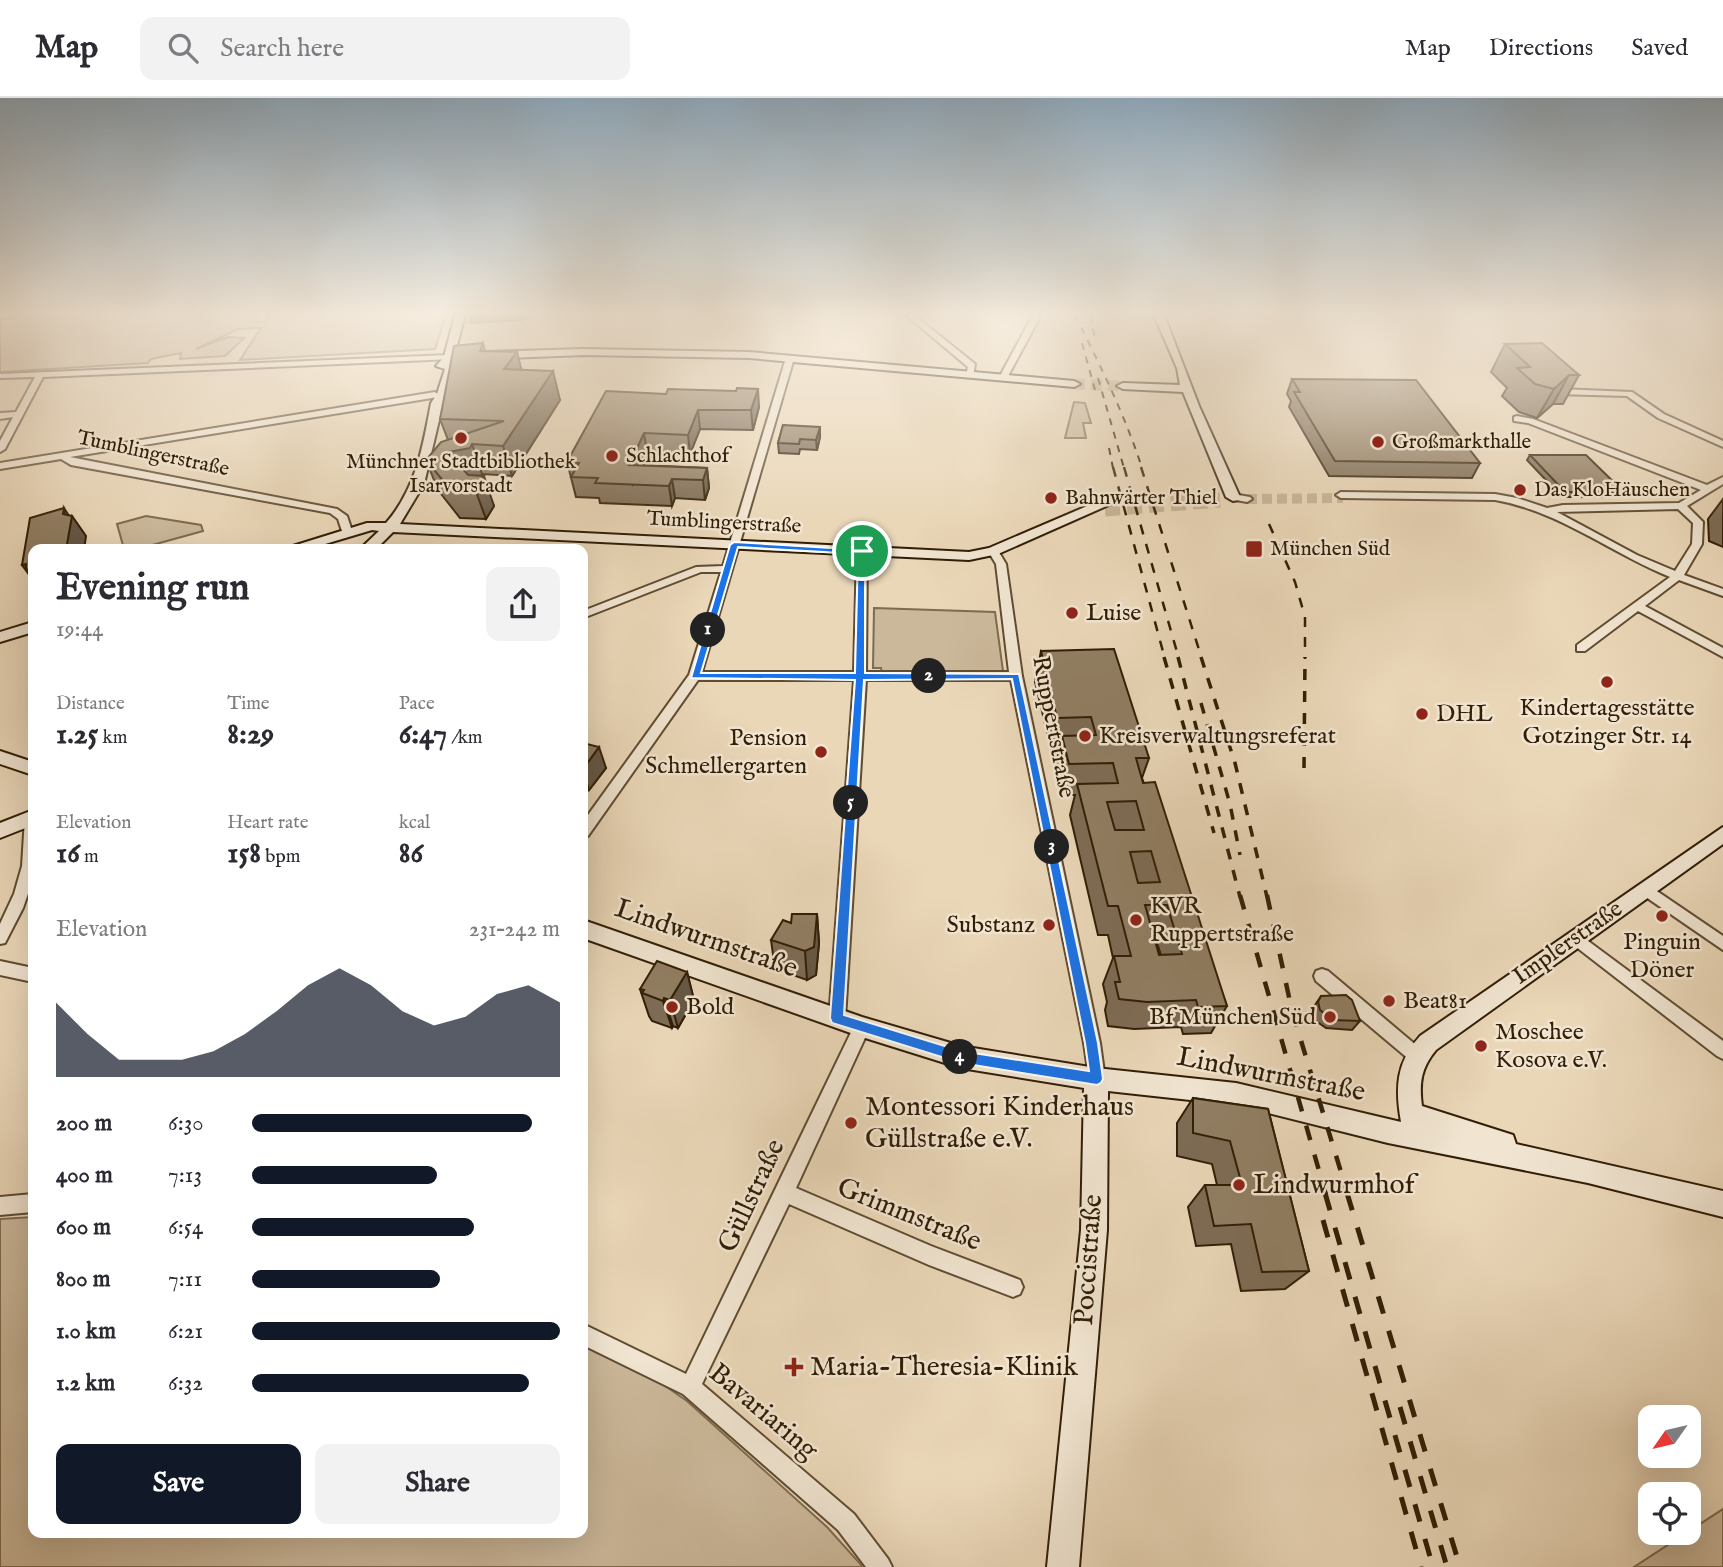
<!DOCTYPE html>
<meta charset="utf-8">
<style>
body{margin:0;font-family:"IM FELL English",serif;background:#f2f2f3;color:#2b2b33;height:100vh;display:flex;flex-direction:column;font-size:26px;white-space:nowrap}
*{box-sizing:border-box;margin:0}
p{font-size:23px;color:#7c7c81}
.icon{flex:none;width:38px;height:38px;fill:none;stroke:currentColor;stroke-width:2;stroke-linecap:round;stroke-linejoin:round}
.map{position:relative;flex:1;overflow:hidden}
.details{position:absolute;left:28px;top:446px;width:560px;height:994px;display:flex;flex-direction:column;background:#fff;border-radius:14px;box-shadow:0 7px 28px #0002}
.details>*{flex:none}
.needle{width:46px;rotate:236deg}
.controls{position:absolute;left:1638px;top:1307px;display:grid;gap:14px}
.controls a{display:grid;place-items:center;width:63px;height:63px;border-radius:14px;background:#fff;box-shadow:0 7px 28px #0002;font-size:35px}
.pin{position:absolute;display:grid;place-items:center;width:60px;height:60px;color:#fff;margin:-30px;border:4px solid #fff;border-radius:50%;box-shadow:0 2px 7px #0007}
.km{position:absolute;width:35px;height:35px;margin:-18px;border-radius:50%;background:#222;color:#fff;font-size:19px;line-height:35px;text-align:center}
.round{display:grid;place-items:center;flex:none;width:74px;height:74px;border-radius:14px;background:#f2f2f3}
.summary{display:flex;align-items:center;justify-content:space-between;height:119px;padding:0 28px}
h1{font-size:38px;font-weight:700;line-height:52px}
.stats{display:grid;grid-template-columns:repeat(3,1fr);gap:10px;height:119px;padding:7px 28px}
.stats div{display:grid;align-content:center}
.stats b{font-size:30px;font-weight:700}
.stats small{font-size:19px;font-weight:400}
.stats p{font-size:19px}
.chart{height:196px;padding:14px 28px}
.chart p{display:flex;justify-content:space-between}
.chart svg{width:100%;height:126px;margin-top:7px;fill:#111827;opacity:.7}
.action{display:flex;gap:14px;margin-top:auto;padding:14px 28px}
.action a{flex:1;height:80px;border-radius:14px;background:#111827;color:#fff;font-size:28px;font-weight:700;line-height:80px;text-align:center}
.action a+a{background:#f2f2f3;color:#2b2b33}
ul{padding:0 28px;list-style:none;font-size:23px}
li{display:grid;grid-template-columns:112px 84px 1fr;align-items:center;height:52px}
li i{height:18px;border-radius:9px;background:#111827}
header{display:flex;align-items:center;gap:42px;box-sizing:border-box;height:98px;padding:0 35px;background:#fff;border-bottom:2px solid #e1e1e2}
header strong{font-size:33px}
nav{display:flex;gap:38px;margin-inline-start:auto;font-size:24px}
.search{width:490px;height:63px;background:#f2f2f3;display:flex;align-items:center;gap:18px;box-sizing:border-box;padding:0 24px;border-radius:14px;color:#7c7c81;font-size:26px}
.map>svg:first-child{display:block}
</style>
<header>
<strong>Map</strong>
<div class="search"><svg class="icon" aria-label="search" viewBox="0 0 24 24"><circle cx="10" cy="10" r="6"/><path d="M15 15l6 6"/></svg>Search here</div>
<nav><a>Map</a><a>Directions</a><a>Saved</a></nav>
</header>
<div class="map">
<svg width="1723" height="1469" viewBox="0 0 1723 1469">
<rect width="100%" height="100%" fill="#ead7b8"/>
<filter id="stains"><feTurbulence type="fractalNoise" baseFrequency=".00286" numOctaves="4"/><feColorMatrix values="0 0 0 0 .2 0 0 0 0 .09 0 0 0 0 .02 0 0 0 .5 -.17"/></filter>
<radialGradient id="worn" r=".72"><stop offset=".6" stop-color="#630" stop-opacity="0"/><stop offset="1" stop-color="#630" stop-opacity=".3"/></radialGradient>
<path fill="#cbb89a" stroke="#7e6b50" stroke-width="2" d="M30 217H259L254 224H265L269 217H446L435 251 240 262 261 230 238 231 196 251 228 239 244 240 225 258 180 261 181 255 151 261 148 265 0 274V222Z
M1074 304 1085 305 1091 325H1083L1086 340H1065Z
M146 418 201 427 203 433 138 451H124L117 426Z
M874 510 995 514 1003 573 882 575 881 570H873Z
M33 1119V1435H583V1244L658 1283 687 1303 827 1429 863 1469H0V1121Z
M1723 1411V1469H1634Z"/>
<g fill="none" stroke-linecap="round" stroke-linejoin="round">
<path stroke="#c5b294" stroke-width="10" stroke-dasharray="10 5" stroke-linecap="butt" d="M1247 401 1343 400"/>
<path stroke="#c5b294" stroke-width="11" stroke-dasharray="11 6" stroke-linecap="butt" d="M1074 286 1123 288"/>
<path stroke="#c5b294" stroke-width="15" stroke-dasharray="15 7" stroke-linecap="butt" d="M1105 411 1220 402"/>
<g stroke="#5f4c32" stroke-width="4">
<path id="street" d="M906 217H914L975 266 973 279 966 277 968 269Z
M1033 217H1041L1007 280 1000 282 999 280Z
M449 257 453 259 452 261 43 279 5 351 0 354V343L13 319 0 321V315L16 314 35 279 0 280V276Z
M790 258 794 260 702 574H854L857 453 862 450 867 453 866 574H1009L996 466 988 453 989 451H997L1006 466 1022 578 1100 945 1105 981 1102 987 1096 989 1090 987 1084 945 1011 582H866L845 921 843 926 837 928 831 926 829 921 854 582H698L588 738 583 739V724L689 577 721 474H701L583 520V513L696 469 723 468 786 260Z
M1559 291 1632 294 1664 316 1723 343V349L1658 320 1627 298 1556 296 1555 294Z
M435 294 439 297 438 299 70 359 337 411 347 418 352 433 347 436 342 433 338 421 330 415 71 367 61 361 0 371V365Z
M1517 318 1533 321 1707 387 1723 379V386L1687 408 1703 424 1702 446 1684 477 1723 491V498L1679 482 1645 508 1723 550V559L1638 513 1585 553H1577V547L1670 479C1611 455 1559 413 1495 402L1341 400 1336 397 1341 394 1495 396 1517 400 1547 410 1563 407 1679 405 1701 392 1528 325 1514 323V319ZM1678 411 1693 425 1692 446 1675 473 1637 457 1557 414Z
M1233 396 1250 399 1252 401 1247 404 1230 401 1228 399Z
M32 715 33 781 23 810 5 845 0 846V826L14 796 22 768 25 720Z
M1645 785 1723 838V852L1640 795 1638 791 1640 787Z
M1576 834 1723 943V961L1717 958 1571 845 1568 840 1571 835Z
M0 863 33 870V884L0 877Z
M1322 871 1328 873 1423 953 1425 958 1423 963 1417 966 1411 963 1316 883 1314 878 1316 873Z
M862 922 868 924 870 929 796 1090 931 1148 1020 1182 1023 1189 1020 1196 1013 1199 929 1167 789 1106 702 1286 854 1416 888 1461 892 1469H866L838 1432 683 1296 583 1247V1226L686 1276 856 924Z
M33 1096V1114L0 1117V1099Z"/>
</g>
<g stroke="#311e06" stroke-width="4">
<path id="secondary" d="M455 217H465L455 255 584 251 749 254 1074 283 1080 286 1074 289 749 260 584 257 459 262 449 296 443 305 424 386 400 426 969 454 989 450 1099 403H1109L1111 406 998 456 969 462 393 434 375 452H359L379 433 372 432 305 452H280L367 425H386C416 391 423 348 431 305L437 296 445 271 436 268 444 259Z
M1154 217H1164L1199 308 1240 399 1238 402 1233 403 1226 399 1183 294 1123 291 1117 288 1123 285 1180 287 1177 270Z
M33 524V534L0 544V534Z
M0 653 33 664V677L0 666Z
M33 712V727L0 740V725Z
M1723 729V746L1436 952C1421 970 1419 985 1422 1008L1513 1037 1516 1046 1723 1093V1119L1588 1085 1388 1045 1236 1007 1108 993 1107 1132 1079 1469H1047L1081 1132 1084 990 961 970 862 939 583 840V822L862 919 961 948 1096 970 1236 985 1401 1024C1395 990 1396 964 1420 938Z"/>
</g>
<use href="#street" fill="#f1e5d1" fill-rule="evenodd"/>
<use href="#secondary" fill="#f1e5d1" fill-rule="evenodd"/>
<path stroke="#311e06" stroke-width="2" stroke-dasharray="7 7" stroke-linecap="butt" d="M1075 217C1100 267 1125 317 1142 370
M1090 217 1096 244
M1082 245 1095 292
M1098 280 1124 370
M1109 350 1113 370"/>
<path stroke="#311e06" stroke-width="2.5" stroke-dasharray="10 10" stroke-linecap="butt" d="M1113 369 1165 561
M1124 369 1179 561
M1141 369 1202 561
M1269 426 1295 484 1305 519V561"/>
<path stroke="#311e06" stroke-width="3.5" stroke-dasharray="11 11" stroke-linecap="butt" d="M1164 559 1214 735
M1178 559 1240 799
M1201 559 1235 665 1267 799
M1201 605 1230 706 1240 757
M1304 670 1305 559"/>
<path stroke="#311e06" stroke-width="4.5" stroke-dasharray="15 15" stroke-linecap="butt" d="M1240 797 1326 1097
M1267 797 1292 913 1348 1097"/>
<path stroke="#311e06" stroke-width="5" stroke-dasharray="18 18" stroke-linecap="butt" d="M1325 1095 1433 1469
M1347 1095 1460 1469
M1323 1122 1421 1469
M1400 1309 1447 1469"/>
</g>
<path fill="#7d6c55" stroke="#311e06" stroke-width="2" fill-rule="evenodd" d="M469 217H532L531 219 521 222 471 225Z
M483 245 485 253 517 254 521 272 560 302 512 378 482 376 481 378 494 408 486 421 460 420 438 392 426 362 448 342 440 321Z
M1505 246 1579 277 1563 306H1553L1537 320 1519 314 1502 298 1507 290 1491 274Z
M1292 281 1480 365 1472 380 1329 378 1289 309 1291 303 1287 296Z
M736 293 759 309 753 332 700 331 690 356 647 354 642 367 707 370 709 390 705 402 675 400 672 408 600 405 599 400 576 399 567 364 666 296Z
M783 327 820 339 817 352 800 351 799 356 779 355 778 345Z
M1530 357 1624 394 1620 399H1562L1527 362Z
M1723 401V449L1709 443 1708 421Z
M1041 553 1149 660 1142 680 1227 908 1211 935 1183 936 1181 929 1134 931 1108 928 1105 912 1107 904 1103 886 1113 860 1108 837H1098L1070 717 1075 697H1062L1055 669 1059 651H1051L1035 584ZM1153 836H1154L1161 857H1159Z
M583 645 606 670 589 692 583 690Z
M817 816 819 845 816 877 807 882 775 871 771 842 791 825Z
M687 874 694 902 678 930 673 928 672 930 652 923 649 918 640 891Z
M1321 898 1360 923 1352 932 1326 930 1313 921 1311 913Z
M1193 1000 1268 1011 1309 1173 1285 1191 1241 1193 1231 1146 1196 1148 1188 1109 1205 1087H1217L1212 1066 1177 1058V1025Z"/>
<path fill="#665845" stroke="#311e06" stroke-width="2" d="M519 217H532L531 219 521 222Z
M517 254 524 282 504 271Z
M553 273 560 302 512 378 503 348Z
M1569 277 1553 306 1537 320 1554 291Z
M758 291 759 309 753 332 751 312Z
M698 312 700 331 690 356 688 337Z
M820 329V339L817 352 816 342Z
M644 335 647 354 633 386 629 367Z
M472 346 482 376 480 380 460 384 449 354Z
M707 370 709 390 705 402 703 382Z
M484 378 494 408 486 421 475 391Z
M672 381 675 400 672 408 669 388Z
M64 410 71 421 72 418 86 438 84 452H66Z
M26 466 33 470V482L22 467Z
M599 649 606 670 589 692 583 671Z
M817 816 819 845 816 877 807 882 805 853Z
M687 874 694 902 678 930 670 902Z
M664 900 673 928 672 930 663 903Z"/>
<path fill="#917e63" stroke="#311e06" stroke-width="2" fill-rule="evenodd" d="M483 245 480 253 517 254 504 271 553 273 503 348 472 346 470 350 449 354 468 377 484 378 475 391 449 390 426 362 441 344 504 323 440 321 454 248Z
M1542 245 1579 277H1569L1554 291 1535 286 1517 270 1530 269 1505 246Z
M1292 281 1416 282 1480 365 1335 363 1294 294H1300Z
M737 290 758 291 751 312H698L688 337 644 335 629 367 707 370 703 382 672 381 669 388 595 385 598 380 571 379 579 365 567 364 606 293 666 296 668 291 736 293Z
M783 327 820 329 816 342 800 341 799 346 778 345Z
M1530 357H1586L1624 394H1565Z
M64 410 63 416 72 418 66 452H33V470L26 472V466L22 467 30 420Z
M1114 551 1149 660H1136L1143 685 1155 684 1227 908 1198 909 1196 902 1147 904 1119 901 1115 884H1120L1114 858H1131L1118 808H1108L1077 686 1118 685 1113 665 1069 666 1062 638 1096 637 1091 619 1057 620 1041 553ZM1136 703 1144 732H1115L1107 704ZM1151 753 1160 784 1138 785 1130 754ZM1145 807H1167L1182 856 1159 857Z
M583 645 599 649 583 671Z
M792 816H817L814 849 805 853 771 842 783 822 791 825Z
M657 863 687 874 670 902 664 900 663 903 642 895 644 892 640 891Z
M1346 897 1352 902 1360 923 1333 922 1320 912 1318 904 1321 898Z
M1193 1000 1268 1011 1309 1173 1262 1174 1251 1126 1214 1128 1205 1087H1242L1230 1043 1193 1035Z"/>
<linearGradient id="sky" x2="0" y2="1"><stop stop-color="#8fa9bc"/><stop offset="0.51" stop-color="#f6eddf"/><stop offset="1" stop-color="#f6eddf" stop-opacity="0"/></linearGradient>
<rect width="1723" height="423" fill="url(#sky)"/>
<path fill="#1a73e8" stroke="#fff" stroke-width="2" fill-rule="evenodd" d="M734 444 865 452V575L1019 576 1098 945 1103 981 1101 985 1097 987 961 965 832 925 830 920 855 582 691 580 730 447ZM738 449 858 456 855 575H701ZM1012 581 1085 945 1089 973 961 953 844 917 864 582Z"/>
<g fill="#8f2418" stroke="#f1e5d1" stroke-width="2.5">
<circle cx="461" cy="340" r="7"/>
<circle cx="1378" cy="344" r="7"/>
<circle cx="612" cy="358" r="7"/>
<circle cx="1520" cy="392" r="7"/>
<circle cx="1051" cy="400" r="7"/>
<rect x="1245" y="442" width="18" height="18" rx="3.5"/>
<circle cx="1072" cy="515" r="7"/>
<circle cx="1607" cy="584" r="7"/>
<circle cx="1422" cy="616" r="7"/>
<circle cx="1085" cy="638" r="7"/>
<circle cx="821" cy="654" r="7"/>
<circle cx="1662" cy="818" r="7"/>
<circle cx="1136" cy="822" r="7"/>
<circle cx="1049" cy="827" r="7"/>
<circle cx="1389" cy="903" r="7"/>
<circle cx="672" cy="909" r="7"/>
<circle cx="1330" cy="919" r="7"/>
<circle cx="1481" cy="948" r="7"/>
<circle cx="851" cy="1025" r="7"/>
<circle cx="1239" cy="1087" r="7"/>
<path d="M790.5 1258.5h7v7h7v7h-7v7h-7v-7h-7v-7h7z"/>
</g>
<g text-anchor="middle" dominant-baseline="central" stroke-width="5" stroke-linejoin="round" paint-order="stroke">
<g font-size="21" fill="#311e06" stroke="#f1e5d1" text-anchor="start">
<text x="1392" y="344">Großmarkthalle</text>
<text x="626" y="358">Schlachthof</text>
<text x="461" y="364" text-anchor="middle">Münchner Stadtbibliothek<tspan x="461" dy="24">Isarvorstadt</tspan></text>
<text x="1534" y="392">Das KloHäuschen</text>
<text x="1065" y="400">Bahnwärter Thiel</text>
<text x="1270" y="451">München Süd</text>
</g>
<g font-size="21" fill="#311e06" stroke="#f1e5d1">
<text transform="translate(153 356) rotate(12)">Tumblingerstraße</text>
<text transform="translate(724 425) rotate(3)">Tumblingerstraße</text>
</g>
<g font-size="24" fill="#311e06" stroke="#f1e5d1" text-anchor="start">
<text x="1086" y="515">Luise</text>
<text x="1607" y="610" text-anchor="middle">Kindertagesstätte<tspan x="1607" dy="28">Gotzinger Str. 14</tspan></text>
<text x="1436" y="616">DHL</text>
<text x="1099" y="638">Kreisverwaltungsreferat</text>
<text x="807" y="640" text-anchor="end">Pension<tspan x="807" dy="28">Schmellergarten</tspan></text>
<text x="1150" y="808">KVR<tspan x="1150" dy="28">Ruppertstraße</tspan></text>
<text x="1035" y="827" text-anchor="end">Substanz</text>
<text x="1662" y="844" text-anchor="middle">Pinguin<tspan x="1662" dy="28">Döner</tspan></text>
<text x="1403" y="903">Beat81</text>
<text x="686" y="909">Bold</text>
<text x="1316" y="919" text-anchor="end">Bf München Süd</text>
<text x="1495" y="934">Moschee<tspan x="1495" dy="28">Kosova e.V.</tspan></text>
</g>
<g font-size="24" fill="#311e06" stroke="#f1e5d1">
<text transform="translate(1053 629) rotate(79)">Ruppertstraße</text>
<text transform="translate(1568 845) rotate(-35)">Implerstraße</text>
</g>
<g font-size="28" fill="#311e06" stroke="#f1e5d1">
<text transform="translate(706 841) rotate(19)">Lindwurmstraße</text>
<text transform="translate(1271 977) rotate(11)">Lindwurmstraße</text>
<text transform="translate(752 1098) rotate(-65)">Güllstraße</text>
<text transform="translate(909 1117) rotate(22)">Grimmstraße</text>
<text transform="translate(1089 1162) rotate(-86)">Poccistraße</text>
<text transform="translate(763 1314) rotate(40)">Bavariaring</text>
</g>
<g font-size="28" fill="#311e06" stroke="#f1e5d1" text-anchor="start">
<text x="865" y="1009">Montessori Kinderhaus<tspan x="865" dy="32">Güllstraße e.V.</tspan></text>
<text x="1253" y="1087">Lindwurmhof</text>
<text x="810" y="1269">Maria-Theresia-Klinik</text>
</g>
</g>
<rect width="100%" height="100%" filter="url(#stains)"/>
<rect width="100%" height="100%" fill="url(#worn)"/>
</svg>
<div class="controls">
<a><svg class="needle" viewBox="-14 -14 28 28"><path d="M0-13l5 13h-10z" fill="#e53935"/><path d="M0 13l5-13h-10z" fill="#7c7c81"/></svg></a>
<a><svg class="icon" aria-label="locate" viewBox="0 0 24 24"><circle cx="12" cy="12" r="6"/><path d="M12 2v4M12 18v4M2 12h4M18 12h4"/></svg></a>
</div>
<div class="pin" style="left:862px;top:453px;background:#1e9e55"><svg class="icon" aria-label="arrive" viewBox="0 0 24 24"><path d="M6 21V4h12l-3 4 3 4H6"/></svg></div>
<b class="km" style="left:708px;top:532px">1</b>
<b class="km" style="left:929px;top:578px">2</b>
<b class="km" style="left:1052px;top:749px">3</b>
<b class="km" style="left:960px;top:959px">4</b>
<b class="km" style="left:851px;top:705px">5</b>
<section class="details">
<div class="summary"><div><h1>Evening run</h1><p>19:44</p></div><a class="round"><svg class="icon" aria-label="share" viewBox="0 0 24 24"><path d="M12 15V3M7 8l5-5 5 5M5 13v7h14v-7"/></svg></a></div>
<div class="stats">
<div><p>Distance</p><b>1.25<small> km</small></b></div>
<div><p>Time</p><b>8:29</b></div>
<div><p>Pace</p><b>6:47<small> /km</small></b></div>
</div>
<div class="stats">
<div><p>Elevation</p><b>16<small> m</small></b></div>
<div><p>Heart rate</p><b>158<small> bpm</small></b></div>
<div><p>kcal</p><b>86</b></div>
</div>
<div class="chart"><p><span>Elevation</span>231–242 m</p>
<svg viewBox="0 0 160 44" preserveAspectRatio="none"><path d="M0 44V18L10 29L20 38L30 38L40 38L50 35L60 29L70 21L80 12L90 6L100 12L110 21L120 26L130 23L140 15L150 12L160 18V44z"/></svg>
</div>
<ul>
<li><b>200 m</b>6:30<i style="width:91%"></i></li>
<li><b>400 m</b>7:13<i style="width:60%"></i></li>
<li><b>600 m</b>6:54<i style="width:72%"></i></li>
<li><b>800 m</b>7:11<i style="width:61%"></i></li>
<li><b>1.0 km</b>6:21<i style="width:100%"></i></li>
<li><b>1.2 km</b>6:32<i style="width:90%"></i></li>
</ul>
<div class="action"><a>Save</a><a>Share</a></div>
</section>
</div>
